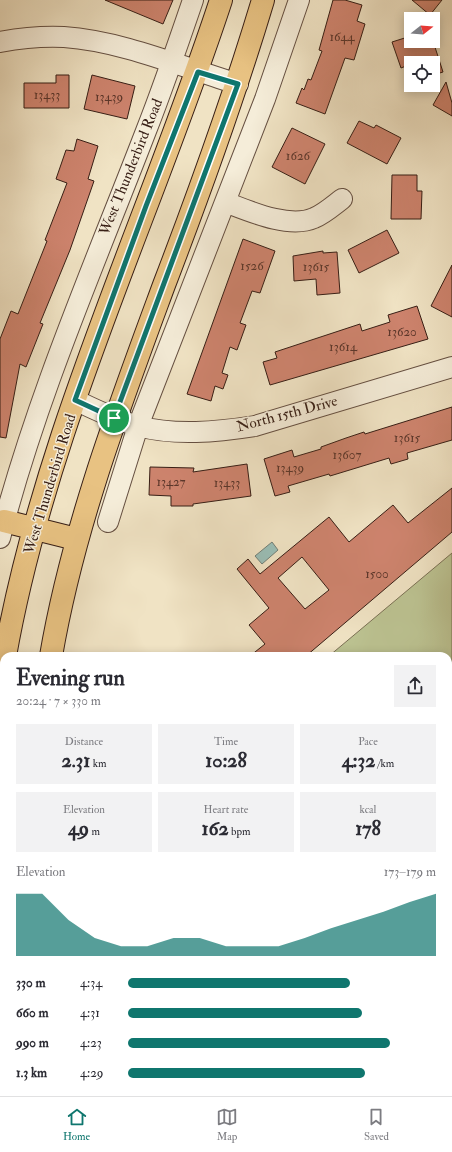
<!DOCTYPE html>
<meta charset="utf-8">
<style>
body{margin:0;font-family:"IM FELL Double Pica",serif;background:#f2f2f3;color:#2b2b33;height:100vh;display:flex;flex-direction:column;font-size:15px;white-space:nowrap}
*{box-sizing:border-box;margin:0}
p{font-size:13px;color:#7c7c81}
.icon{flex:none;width:22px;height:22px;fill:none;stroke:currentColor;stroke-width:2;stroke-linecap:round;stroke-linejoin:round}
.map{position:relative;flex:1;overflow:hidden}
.details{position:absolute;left:0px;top:652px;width:452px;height:444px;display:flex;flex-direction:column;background:#fff;border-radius:12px 12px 0 0;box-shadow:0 2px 10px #0003}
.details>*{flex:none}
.needle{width:26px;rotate:73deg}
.controls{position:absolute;left:404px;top:12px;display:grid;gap:8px}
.controls a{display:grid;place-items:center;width:36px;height:36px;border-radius:0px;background:#fff;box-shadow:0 2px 10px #0003;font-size:20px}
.pin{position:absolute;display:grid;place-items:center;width:34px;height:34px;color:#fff;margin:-17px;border:2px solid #fff;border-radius:50%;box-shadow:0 1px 4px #0007}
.round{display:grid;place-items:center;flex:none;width:42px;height:42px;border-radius:0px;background:#f2f2f3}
.head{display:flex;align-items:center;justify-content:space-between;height:68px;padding:0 16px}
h1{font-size:22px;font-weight:700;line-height:30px}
.stats{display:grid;grid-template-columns:repeat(3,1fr);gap:6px;height:68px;padding:4px 16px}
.stats div{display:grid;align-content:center;border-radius:0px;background:#f2f2f3;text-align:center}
.stats b{font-size:20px;font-weight:700}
.stats small{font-size:11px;font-weight:400}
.stats p{font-size:11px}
.chart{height:112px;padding:8px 16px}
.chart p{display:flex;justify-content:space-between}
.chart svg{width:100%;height:72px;margin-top:4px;fill:#0f766e;opacity:.7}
ul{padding:0 16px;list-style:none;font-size:13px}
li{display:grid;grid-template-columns:64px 48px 1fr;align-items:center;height:30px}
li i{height:10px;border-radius:5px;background:#0f766e}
.dock{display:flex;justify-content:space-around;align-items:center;height:56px;border-top:1px solid #e1e1e2;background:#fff;font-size:11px;color:#7c7c81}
.dock a{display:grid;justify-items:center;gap:2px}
.dock .active{color:#0f766e}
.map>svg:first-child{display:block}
</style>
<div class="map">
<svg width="452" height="1096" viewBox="0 0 452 1096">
<rect width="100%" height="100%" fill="#f0e3c4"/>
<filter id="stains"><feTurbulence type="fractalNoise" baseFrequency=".005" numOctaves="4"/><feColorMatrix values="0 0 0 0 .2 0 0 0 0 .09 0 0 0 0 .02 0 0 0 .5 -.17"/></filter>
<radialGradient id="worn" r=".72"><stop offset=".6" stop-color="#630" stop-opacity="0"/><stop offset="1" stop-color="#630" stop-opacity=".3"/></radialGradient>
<path fill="#bcc392" stroke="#7a7054" d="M452 553V1096H196L198 1092H448V656H329Z"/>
<path fill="#9abeb6" stroke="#727e76" d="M272 542 278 550 262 564 255 556Z"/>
<path fill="#cd836d" stroke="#371e15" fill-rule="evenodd" d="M105 0H173L163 24Z
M333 0H345L362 5 357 21 365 24 354 60 345 58 325 114 296 103 302 88 304 90 308 79 311 80 322 51 319 50Z
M412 0H442L430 15Z
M411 36V41H433L443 72 433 75V63H411V81L406 66 401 68 392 42Z
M56 75H69V108H24V83H56Z
M92 75 135 86 127 119 84 109Z
M446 82 452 103V116L433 105Z
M359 121 374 128 376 125 401 138 387 164 347 143Z
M292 128 325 144 305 184 272 167Z
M77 139 98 146 88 179 94 181 70 250 40 323 43 324 26 367 20 364 6 438 0 437V339L11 311 18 314 47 241 45 240 67 183 56 179 66 150 74 151Z
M392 175H417V191H422L421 219H391Z
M387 230 399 253 359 273 348 250Z
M243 239 275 251 260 293 252 291 240 323 246 325 237 350 230 347 222 373 228 375 223 389 215 386 211 401 187 394Z
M323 251V253L337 252 340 293 317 295 316 279 294 281 293 256Z
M452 265V317L431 306Z
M417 306 428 339 270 385 263 362 277 358 275 352 360 324 362 331 390 322 388 315Z
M452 407V440L407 453 408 459 391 464 389 458 330 476 329 474 288 486 290 492 275 496 264 459 292 450 294 457 321 449V447L346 438 364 432 365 434Z
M247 464 251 496 193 504V506H171V496L149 495 150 467 194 468 193 472Z
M452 488V532L306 656H250L265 644 249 625 269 608 237 569 248 559 260 574 329 517 349 542 393 505 408 523ZM302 557 329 590 305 609 278 578Z"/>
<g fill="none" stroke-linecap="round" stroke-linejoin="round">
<g stroke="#654f41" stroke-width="22">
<path id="minor" d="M0 42C21 38 43 36 64 37 122 41 182 67 238 84
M225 202C249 211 289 229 314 218 324 214 334 205 342 199
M75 400C96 410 116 420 138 426 175 436 217 432 255 426L452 367
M108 522 138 426 265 99 299 0
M0 538C36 398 94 266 146 131 163 88 178 44 193 0
M0 1069H4"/>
</g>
<g stroke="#371e15" stroke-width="24">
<path id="major" d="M4 521 76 539
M5 656C45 430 150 217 221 0
M51 656C73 528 119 407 164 285 200 191 234 97 263 0
M0 690 4 664
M30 1092V1096"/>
</g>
<use href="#minor" stroke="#f5edd9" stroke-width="20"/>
<use href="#major" stroke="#e8c282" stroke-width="22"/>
</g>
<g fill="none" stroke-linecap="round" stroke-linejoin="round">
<g stroke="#fff" stroke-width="8">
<path id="route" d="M198 72 238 84 114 418 75 400 146 206Z"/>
</g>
<use href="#route" stroke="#0f766e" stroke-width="5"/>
</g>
<g text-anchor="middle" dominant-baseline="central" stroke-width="3" stroke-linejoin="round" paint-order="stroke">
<g font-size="13" fill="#5c372b">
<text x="342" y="37">1644</text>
<text x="47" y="95">13433</text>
<text x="109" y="97">13439</text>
<text x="298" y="156">1626</text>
<text x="252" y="266">1526</text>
<text x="316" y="267">13615</text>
<text x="402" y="332">13620</text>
<text x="343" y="347">13614</text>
<text x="407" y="438">13615</text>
<text x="347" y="455">13607</text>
<text x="290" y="468">13439</text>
<text x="171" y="482">13427</text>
<text x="227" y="483">13433</text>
<text x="377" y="574">1500</text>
</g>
<g font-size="15" fill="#371e15" stroke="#f5edd9">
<text transform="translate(131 167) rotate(-68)">West Thunderbird Road</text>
<text transform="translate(287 414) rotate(-15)">North 15th Drive</text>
<text transform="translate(50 484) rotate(-73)">West Thunderbird Road</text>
</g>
</g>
<rect width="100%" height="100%" filter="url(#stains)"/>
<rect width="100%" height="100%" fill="url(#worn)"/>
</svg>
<div class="controls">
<a><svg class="needle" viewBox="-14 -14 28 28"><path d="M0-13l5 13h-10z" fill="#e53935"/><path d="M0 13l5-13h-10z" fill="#7c7c81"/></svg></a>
<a><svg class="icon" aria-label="locate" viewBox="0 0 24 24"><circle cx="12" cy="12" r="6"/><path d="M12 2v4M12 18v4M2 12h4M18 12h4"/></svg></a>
</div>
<div class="pin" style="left:114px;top:418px;background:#1e9e55"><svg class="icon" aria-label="arrive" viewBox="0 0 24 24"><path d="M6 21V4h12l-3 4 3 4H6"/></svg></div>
<section class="details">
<div class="head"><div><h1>Evening run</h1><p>20:24 · 7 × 330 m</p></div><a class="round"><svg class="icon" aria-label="share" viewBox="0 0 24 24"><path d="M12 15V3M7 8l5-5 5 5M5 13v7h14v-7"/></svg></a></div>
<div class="stats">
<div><p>Distance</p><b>2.31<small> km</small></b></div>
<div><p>Time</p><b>10:28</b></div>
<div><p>Pace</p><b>4:32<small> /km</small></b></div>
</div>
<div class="stats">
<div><p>Elevation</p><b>49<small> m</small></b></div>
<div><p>Heart rate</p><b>162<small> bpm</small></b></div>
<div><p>kcal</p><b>178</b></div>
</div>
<div class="chart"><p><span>Elevation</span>173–179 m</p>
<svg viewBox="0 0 160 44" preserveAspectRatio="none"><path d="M0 44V6L10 6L20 22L30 33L40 38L50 38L60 33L70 33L80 38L90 38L100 38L110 33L120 27L130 22L140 17L150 11L160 6V44z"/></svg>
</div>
<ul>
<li><b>330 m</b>4:34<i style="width:72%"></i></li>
<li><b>660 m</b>4:31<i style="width:76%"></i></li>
<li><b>990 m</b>4:23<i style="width:85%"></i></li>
<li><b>1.3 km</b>4:29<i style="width:77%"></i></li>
</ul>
</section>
</div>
<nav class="dock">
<a class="active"><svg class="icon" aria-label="home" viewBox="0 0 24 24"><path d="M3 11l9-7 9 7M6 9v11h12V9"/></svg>Home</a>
<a><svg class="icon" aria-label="map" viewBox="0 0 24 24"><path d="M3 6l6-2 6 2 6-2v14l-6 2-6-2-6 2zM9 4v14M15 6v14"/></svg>Map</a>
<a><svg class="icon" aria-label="saved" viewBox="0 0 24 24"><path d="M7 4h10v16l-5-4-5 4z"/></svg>Saved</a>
</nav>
